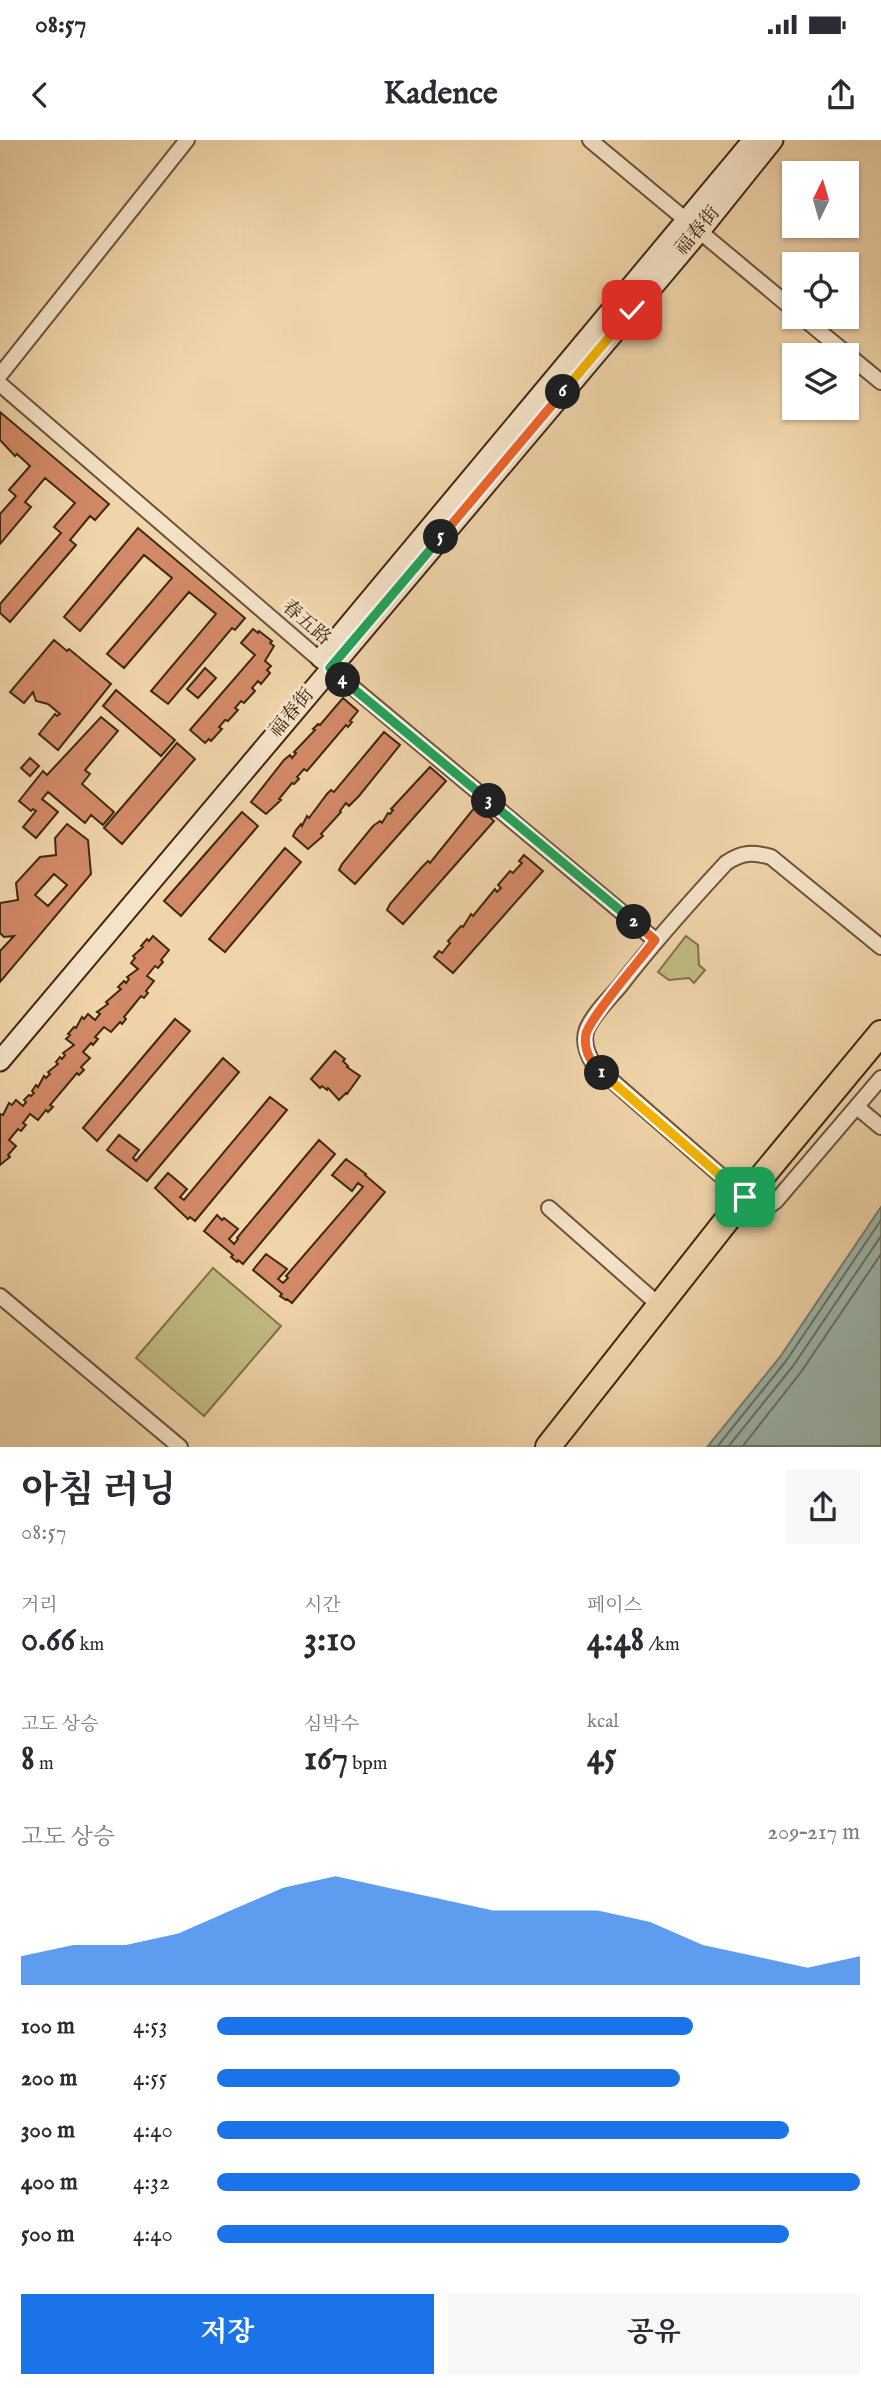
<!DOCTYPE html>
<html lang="ko">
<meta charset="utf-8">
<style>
body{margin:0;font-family:"IM FELL English","Noto Serif KR",serif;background:#f7f7f7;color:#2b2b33;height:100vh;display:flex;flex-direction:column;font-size:26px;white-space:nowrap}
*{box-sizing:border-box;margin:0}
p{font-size:23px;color:#7c7c81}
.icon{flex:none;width:38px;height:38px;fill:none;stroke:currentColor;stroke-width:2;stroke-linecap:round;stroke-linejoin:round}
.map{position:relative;height:1307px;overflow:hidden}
.drawer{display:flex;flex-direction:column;background:#fff;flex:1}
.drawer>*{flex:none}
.needle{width:46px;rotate:5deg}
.fabs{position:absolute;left:782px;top:21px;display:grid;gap:14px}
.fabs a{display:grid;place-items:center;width:77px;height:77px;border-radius:0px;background:#fff;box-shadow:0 2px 5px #0004;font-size:35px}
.pin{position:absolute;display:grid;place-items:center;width:60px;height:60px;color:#fff;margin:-30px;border-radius:14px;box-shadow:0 4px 10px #0006}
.km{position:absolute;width:35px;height:35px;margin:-18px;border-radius:50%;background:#222;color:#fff;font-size:19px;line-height:35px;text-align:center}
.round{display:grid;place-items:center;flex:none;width:74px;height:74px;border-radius:0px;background:#f7f7f7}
.headline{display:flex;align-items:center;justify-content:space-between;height:119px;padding:0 21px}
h1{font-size:38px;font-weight:700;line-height:52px}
.metrics{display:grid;grid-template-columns:repeat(3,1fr);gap:10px;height:119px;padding:7px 21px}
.metrics div{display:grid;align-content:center}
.metrics b{font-size:35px;font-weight:700}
.metrics small{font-size:19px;font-weight:400}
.metrics p{font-size:19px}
.chart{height:196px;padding:14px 21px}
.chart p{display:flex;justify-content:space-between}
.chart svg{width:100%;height:126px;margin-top:7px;fill:#1a73e8;opacity:.7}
.button{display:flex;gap:14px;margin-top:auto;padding:14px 21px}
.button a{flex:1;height:80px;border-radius:0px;background:#1a73e8;color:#fff;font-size:28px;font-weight:700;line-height:80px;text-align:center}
.button a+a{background:#f7f7f7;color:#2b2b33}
ul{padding:0 21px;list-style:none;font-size:23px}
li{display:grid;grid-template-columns:112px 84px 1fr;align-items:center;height:52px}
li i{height:18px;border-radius:9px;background:#1a73e8}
.status{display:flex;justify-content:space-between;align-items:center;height:49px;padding:0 35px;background:#fff;direction:ltr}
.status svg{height:19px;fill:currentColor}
header{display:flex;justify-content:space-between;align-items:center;height:91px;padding:0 21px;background:#fff;font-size:32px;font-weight:700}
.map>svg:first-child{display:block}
</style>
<div class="status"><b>08:57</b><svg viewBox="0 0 49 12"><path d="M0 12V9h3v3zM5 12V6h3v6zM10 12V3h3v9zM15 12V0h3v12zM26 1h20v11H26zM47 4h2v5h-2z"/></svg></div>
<header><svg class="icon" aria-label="back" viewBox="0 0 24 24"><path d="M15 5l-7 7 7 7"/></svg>Kadence<svg class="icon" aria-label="share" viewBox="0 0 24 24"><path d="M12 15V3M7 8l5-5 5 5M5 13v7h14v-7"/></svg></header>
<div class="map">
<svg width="881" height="1307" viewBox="0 0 881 1307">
<rect width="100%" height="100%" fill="#f0d4aa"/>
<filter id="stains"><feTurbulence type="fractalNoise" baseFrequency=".00286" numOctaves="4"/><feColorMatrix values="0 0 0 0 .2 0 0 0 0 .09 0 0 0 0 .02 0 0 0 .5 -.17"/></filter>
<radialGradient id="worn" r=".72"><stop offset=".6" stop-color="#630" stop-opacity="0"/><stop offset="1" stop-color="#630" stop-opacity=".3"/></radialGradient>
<path fill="#c1bb83" stroke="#80724a" stroke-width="2" d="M686 796 698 805 699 825 705 830 694 843 689 838 669 840 658 832Z
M213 1128 281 1186 204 1276 136 1218Z"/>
<path fill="#9bb7af" stroke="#767e70" stroke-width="2" d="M881 1067V1306H708L780 1217Z"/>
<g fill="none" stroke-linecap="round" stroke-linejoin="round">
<path stroke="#6c7060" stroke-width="2" d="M717 1307 786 1221 881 1080
M728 1307 793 1226 881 1096
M742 1307 801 1232 881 1114"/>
</g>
<path fill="#d38967" stroke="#3e2812" stroke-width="2" fill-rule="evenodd" d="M0 272 109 364 95 380 90 376 70 400 76 405 10 482 0 473V464L61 393 54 387 75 363 45 338 25 362 31 367 0 404V374L16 356 9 350 30 326 17 314 15 316 0 300Z
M138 388 245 478 235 490 232 488 168 564 151 551 216 474 189 452 124 528 107 514 172 438 144 415 80 491 64 477Z
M253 489 258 493 259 491 272 501 270 503 274 506 265 521 271 526 267 530 270 533 261 544 258 541 252 548 255 551 244 563 241 561 235 568 238 570 228 581 225 580 219 587 222 589 211 601 209 599 205 603 190 590 255 515 241 503Z
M54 500 67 511 69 509 111 544 58 610 39 594 55 574 57 576 60 574 48 564 36 561 33 552 24 563 10 552Z
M205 528 216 538 198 558 187 549Z
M116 550 175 600 161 616 103 566Z
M343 558 358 571 350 581 352 582 348 587 346 585 307 631 304 629 297 637 299 639 294 644 292 643 279 659 281 660 266 674 251 662 284 620 290 615 292 618 296 613 294 612 315 590 313 589 318 584 320 585Z
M101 577 118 591 85 630 90 634 82 644 114 672 103 685 91 675 85 683 48 652 42 659 58 672 36 698 23 687 36 671 33 669 31 671 19 661 43 631 47 635Z
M384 592 400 605 359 656 349 666 346 663 340 671 341 672 321 694 323 696 308 709 293 696 296 690 301 684 302 686 307 676 309 678 327 654 331 650 334 652Z
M177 603 195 619 122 704 104 688Z
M30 618 39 626 30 636 21 628Z
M430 627 446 641 355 744 339 730 342 724 373 686 380 681 382 683 388 673 390 674 393 670 391 669Z
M475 667H478L494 681 403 784 387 770 390 764 422 727 428 721 430 723Z
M242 672 258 686 181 776 164 761Z
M67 684 88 700 91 734 0 842V811L14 796 4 797 0 793V763L18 760 16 743 40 717 56 715 55 698ZM54 734 67 745 48 766 35 755Z
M285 708 301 722 225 812 209 799Z
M524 715 543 731 453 833 434 817 439 811 442 813 450 803 448 801 461 786 463 787 471 774 473 776 495 749 497 752 501 748 498 745 510 731 513 733 522 723 519 721Z
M153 796 169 810 161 820 163 822 158 828 155 826 147 836 154 841 146 851 148 853 144 858 141 856 124 877 126 879 122 884 120 882 111 892 104 887 95 897 98 899 93 905 91 903 83 912 90 918 81 927 84 930 79 935 77 933 50 965 53 967 48 972 46 970 38 980 30 974 23 983 26 985 21 991 18 989 9 1000 16 1006 8 1015 10 1017 0 1025V974L3 975 9 963 12 965 16 960 23 966 26 962 24 960 29 955 31 956 34 953 32 951 36 945 38 947 44 936 46 938 50 934 48 932 58 924 56 922 60 917 62 919 65 915 63 913 74 905 66 899 70 895 68 894 74 887 76 888 82 877 84 879 88 874 95 880 100 874 97 872 108 864 106 862 121 849 118 847 124 841 126 843 129 839 127 837 138 829 131 823 135 818 133 816 143 807 141 806 147 799 149 801Z
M175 879 190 891 97 1001 83 988Z
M335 911 345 919 343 921 348 926 347 927 360 936 347 954 346 953 339 960 328 948 327 950 322 946 320 948 311 939Z
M223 918 239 932 147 1041 107 1010 119 995 139 1010 133 1018 136 1021Z
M270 957 287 970 195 1081 190 1077 188 1079 155 1048 168 1033 187 1049 180 1057 184 1060Z
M319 1000 335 1014 243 1124 238 1120 237 1122 231 1117 233 1115 204 1091 217 1075 222 1080 224 1078 238 1089 229 1099 234 1104 238 1099 237 1098Z
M346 1019 366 1034 365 1035 385 1052 292 1163 287 1159 286 1160 280 1156 282 1154 253 1130 266 1114 287 1129 278 1139 283 1143 288 1138 286 1136 363 1047 358 1043 352 1051 332 1035Z"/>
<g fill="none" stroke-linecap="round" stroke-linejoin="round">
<g stroke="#6a5338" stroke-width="18">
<path id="street" d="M590 0 794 170
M802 177 881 242
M0 235 187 0
M0 244 320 520 655 800
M881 807 771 717C753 712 742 712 726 723 689 763 653 803 620 846 609 859 594 873 587 889 582 902 587 914 594 925L758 1068 765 1069 776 1061 881 938
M858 968 881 987
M549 1068 659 1165
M0 1156 180 1307"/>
</g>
<g stroke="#3e2812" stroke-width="23">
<path id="secondary" d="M321 518 753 0
M0 921 700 91 773 0"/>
</g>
<g stroke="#3e2812" stroke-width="28">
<path id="highway" d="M548 1307 745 1057 881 893"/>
</g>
<use href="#street" stroke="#f5e3c8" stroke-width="14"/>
<use href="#secondary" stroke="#f5e3c8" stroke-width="19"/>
<use href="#highway" stroke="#f0d4aa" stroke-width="24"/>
</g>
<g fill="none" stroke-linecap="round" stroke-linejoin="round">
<g stroke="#fff" stroke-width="14">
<path id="split-1" d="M602 933 745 1057"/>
</g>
<g stroke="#fff" stroke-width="14">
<path id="split-2" d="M602 933C590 922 583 910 586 894 590 877 642 818 655 800L634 782"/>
</g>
<g stroke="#fff" stroke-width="14">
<path id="split-3" d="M489 661 634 782"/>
</g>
<g stroke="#fff" stroke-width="14">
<path id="split-4" d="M343 540 489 661"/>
</g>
<g stroke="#fff" stroke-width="14">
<path id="split-5" d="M343 540 330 528 441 397"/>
</g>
<g stroke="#fff" stroke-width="14">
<path id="split-6" d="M441 397 563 252"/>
</g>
<g stroke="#fff" stroke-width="14">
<path id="split-7" d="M563 252 632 170"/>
</g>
<use href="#split-1" stroke="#f5b400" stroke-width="9"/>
<use href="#split-2" stroke="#f0652b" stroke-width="9"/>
<use href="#split-3" stroke="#22a559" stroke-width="9"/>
<use href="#split-4" stroke="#22a559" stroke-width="9"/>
<use href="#split-5" stroke="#22a559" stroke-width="9"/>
<use href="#split-6" stroke="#f0652b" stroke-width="9"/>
<use href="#split-7" stroke="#f5b400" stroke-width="9"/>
</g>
<g text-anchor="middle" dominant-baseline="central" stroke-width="6" stroke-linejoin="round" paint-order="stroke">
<g font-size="19" fill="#3e2812" stroke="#f5e3c8">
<text transform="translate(698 91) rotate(-50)">福春街</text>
<text transform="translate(306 483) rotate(41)">春五路</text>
<text transform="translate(292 573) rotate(-50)">福春街</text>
</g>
</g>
<rect width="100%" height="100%" filter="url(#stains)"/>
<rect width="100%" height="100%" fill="url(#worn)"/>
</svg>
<div class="fabs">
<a><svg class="needle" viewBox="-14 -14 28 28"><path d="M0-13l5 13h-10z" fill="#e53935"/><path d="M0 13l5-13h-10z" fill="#7c7c81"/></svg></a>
<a><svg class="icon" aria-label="locate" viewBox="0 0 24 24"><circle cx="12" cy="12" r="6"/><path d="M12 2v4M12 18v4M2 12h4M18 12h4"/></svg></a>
<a><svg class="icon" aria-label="layers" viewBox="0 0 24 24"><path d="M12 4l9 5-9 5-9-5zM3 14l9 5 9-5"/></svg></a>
</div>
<div class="pin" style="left:745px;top:1057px;background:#1e9e55"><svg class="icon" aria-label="arrive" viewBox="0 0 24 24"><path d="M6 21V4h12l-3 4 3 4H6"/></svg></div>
<div class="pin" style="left:632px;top:170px;background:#d93025"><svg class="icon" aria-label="check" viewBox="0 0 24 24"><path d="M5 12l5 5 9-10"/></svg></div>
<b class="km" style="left:602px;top:933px">1</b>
<b class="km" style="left:634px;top:782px">2</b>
<b class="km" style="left:489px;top:661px">3</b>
<b class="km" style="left:343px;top:540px">4</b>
<b class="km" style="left:441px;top:397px">5</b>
<b class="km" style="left:563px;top:252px">6</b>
</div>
<section class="drawer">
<div class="headline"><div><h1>아침 러닝</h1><p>08:57</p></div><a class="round"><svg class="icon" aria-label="share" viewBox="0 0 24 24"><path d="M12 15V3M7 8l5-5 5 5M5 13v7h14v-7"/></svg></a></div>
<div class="metrics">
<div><p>거리</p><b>0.66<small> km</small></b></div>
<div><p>시간</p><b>3:10</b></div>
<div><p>페이스</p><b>4:48<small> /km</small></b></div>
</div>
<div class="metrics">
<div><p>고도 상승</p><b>8<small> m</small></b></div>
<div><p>심박수</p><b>167<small> bpm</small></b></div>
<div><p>kcal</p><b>45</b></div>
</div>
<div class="chart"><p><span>고도 상승</span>209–217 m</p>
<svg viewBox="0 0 160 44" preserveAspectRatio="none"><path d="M0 44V34L10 30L20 30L30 26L40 18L50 10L60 6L70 10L80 14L90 18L100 18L110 18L120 22L130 30L140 34L150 38L160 34V44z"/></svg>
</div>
<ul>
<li><b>100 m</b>4:53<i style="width:74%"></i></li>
<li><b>200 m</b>4:55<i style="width:72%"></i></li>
<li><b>300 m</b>4:40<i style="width:89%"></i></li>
<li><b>400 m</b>4:32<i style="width:100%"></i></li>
<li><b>500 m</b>4:40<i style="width:89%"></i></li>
</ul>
<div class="button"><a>저장</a><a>공유</a></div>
</section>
